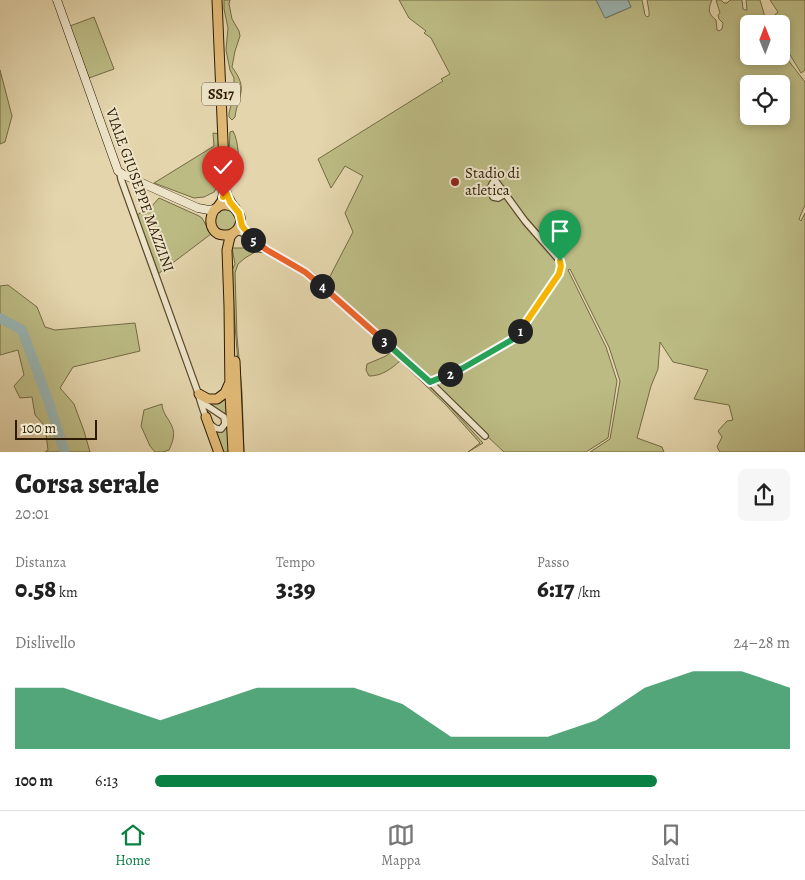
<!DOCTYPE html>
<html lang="it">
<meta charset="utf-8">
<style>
body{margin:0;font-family:Alegreya,serif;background:#f6f6f6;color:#222;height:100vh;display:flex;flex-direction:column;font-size:19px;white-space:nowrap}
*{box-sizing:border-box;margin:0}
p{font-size:16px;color:#767676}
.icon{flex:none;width:28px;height:28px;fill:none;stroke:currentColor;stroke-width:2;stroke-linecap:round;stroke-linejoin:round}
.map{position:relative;height:452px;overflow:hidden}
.details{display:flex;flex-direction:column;background:#fff;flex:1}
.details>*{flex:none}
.needle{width:32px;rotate:359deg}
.fabs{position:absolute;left:740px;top:15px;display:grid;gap:10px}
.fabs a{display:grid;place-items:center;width:50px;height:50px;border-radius:8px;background:#fff;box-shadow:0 2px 8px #0003;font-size:25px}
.scale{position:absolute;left:15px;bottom:12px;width:82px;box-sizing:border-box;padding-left:5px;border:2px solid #2d1a03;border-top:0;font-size:14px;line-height:18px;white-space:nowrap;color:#2d1a03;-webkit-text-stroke:4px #ede4c9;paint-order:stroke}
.pin{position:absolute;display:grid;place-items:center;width:42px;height:42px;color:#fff;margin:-51px -21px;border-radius:50% 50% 50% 0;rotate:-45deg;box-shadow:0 0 5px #0007}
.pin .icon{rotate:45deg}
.km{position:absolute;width:25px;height:25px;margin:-12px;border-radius:50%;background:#222;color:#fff;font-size:14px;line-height:25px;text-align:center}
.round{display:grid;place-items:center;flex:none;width:52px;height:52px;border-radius:8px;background:#f6f6f6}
.head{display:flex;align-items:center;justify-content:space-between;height:85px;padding:0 15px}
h1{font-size:28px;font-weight:800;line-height:38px}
.figures{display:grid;grid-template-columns:repeat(3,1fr);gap:8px;height:85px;padding:5px 15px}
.figures div{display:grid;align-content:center}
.figures b{font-size:25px;font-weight:800}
.figures small{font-size:14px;font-weight:400}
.figures p{font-size:14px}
.chart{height:140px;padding:10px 15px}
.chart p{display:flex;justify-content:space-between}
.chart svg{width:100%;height:90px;margin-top:5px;fill:#0b8043;opacity:.7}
ul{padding:0 15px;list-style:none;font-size:16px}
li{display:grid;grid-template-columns:80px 60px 1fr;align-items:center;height:38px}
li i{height:12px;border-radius:6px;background:#0b8043}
.tab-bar{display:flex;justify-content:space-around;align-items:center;height:70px;border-top:1px solid #e0e0e0;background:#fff;font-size:14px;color:#767676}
.tab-bar a{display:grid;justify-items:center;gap:2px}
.tab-bar .selected{color:#0b8043}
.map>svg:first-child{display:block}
</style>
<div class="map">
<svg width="805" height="453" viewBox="0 0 805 453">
<rect width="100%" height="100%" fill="#e4d5ac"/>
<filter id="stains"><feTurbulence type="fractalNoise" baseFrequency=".004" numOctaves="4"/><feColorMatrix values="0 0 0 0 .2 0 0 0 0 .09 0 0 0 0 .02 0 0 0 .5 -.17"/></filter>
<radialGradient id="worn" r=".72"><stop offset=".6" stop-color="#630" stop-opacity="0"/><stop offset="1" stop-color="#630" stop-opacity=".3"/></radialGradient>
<path fill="#bcbb84" stroke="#746a44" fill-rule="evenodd" d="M224 0H230L229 4 232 19 239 31 240 36 235 51 232 67C249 90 238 94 235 117L232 120 229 117V113L234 94V78L230 70 226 50 228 28 224 9Z
M399 0H596L606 18 631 7 628 0H642L645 15 647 17 649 16V11L647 0H712C708 9 708 14 716 20L717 30 719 31 722 29 723 23 719 19 718 15 720 13 716 0H721L724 3H727L730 0H742L743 9 745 10H747L746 0H760L767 24H749V56H781V51L805 82V205L799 219 801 221 805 213V452H720L717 447 722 437 718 431 727 421 733 420 729 405 694 399 708 370 673 362 660 342 658 369 651 386 637 438 662 447 664 452H590L610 439 620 381 609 347 570 269 568 270 606 347 617 381 608 438 586 452H504L326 284 353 232 345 213 363 176 345 166 331 188 318 159 443 81 441 79 450 74 431 38 424 33 426 31 409 18ZM749 84H781V116H749V106H747L746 104V102H749Z
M770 0H805V70L801 73 781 40V24H772L769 20 778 12Z
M94 17 114 69 89 78 70 26Z
M0 70 12 116 5 142 0 144Z
M233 131C239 141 239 164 239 176L234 179 230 178 229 153 230 132Z
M213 133 219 134 222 176 217 187 214 192 204 197 194 198 154 183 214 146Z
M159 198 199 216 202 218 211 234 158 274 137 215 151 207Z
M223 208 230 209 237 218 234 229 223 232 216 228 214 216Z
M255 246 289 264 307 277 433 388 483 443 468 452 480 443 446 405 400 361C391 369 382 376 369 376L366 370 367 364 386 356 391 352 306 277 288 264 266 253 255 252 245 258 238 264 235 273 237 336 242 392 244 452H242L240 390 231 272 235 264 232 248H249Z
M8 285 37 307 45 327 55 330 135 323 140 351 73 367 60 388 74 404 84 431 90 452H45L48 450 45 426 35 415 32 397 20 398 14 386 24 375 18 350 0 355V286Z
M223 398H227L231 452H222L215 434 217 432 222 431 227 422 207 403Z
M162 404C162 409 164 412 166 416 175 429 176 435 169 450L163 452H155L150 446 141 426 144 410Z"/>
<path fill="#99b6b4" stroke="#6e786d" d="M596 0H628L631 7 605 18Z"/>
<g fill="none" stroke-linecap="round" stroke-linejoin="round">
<path stroke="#99b6b4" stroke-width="10" d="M0 318 22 330 49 403 65 453"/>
<g stroke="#5b492d" stroke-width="8">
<path id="street" d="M120 173 121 179 197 390C201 401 206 431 221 429L225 424 224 417 206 405 197 390
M235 232H240L245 234 260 245 310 275 430 382 485 436
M430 382 463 368 515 338 559 274 561 266 560 261 525 221 495 180C489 187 490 190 493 197L498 198 505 194"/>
</g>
<g stroke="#2d1a03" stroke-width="9">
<path id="secondary" d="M57 0 118 171 124 175 198 208 209 210 215 209"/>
</g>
<g stroke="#2d1a03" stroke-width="11">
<path id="primary" d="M225 189C226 194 228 199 231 203 236 211 244 217 239 227 236 232 232 235 226 235 201 237 209 193 235 208
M217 208 222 201 225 189 217 0
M235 361 239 453
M199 394 208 399H217L225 393 229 384
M206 417 219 453
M233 453 230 394 229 306 227 250 230 237 233 233"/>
</g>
<use href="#street" stroke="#ede4c9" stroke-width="5.5"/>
<use href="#secondary" stroke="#ede4c9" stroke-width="8"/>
<use href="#primary" stroke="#e2ba76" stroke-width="9"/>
</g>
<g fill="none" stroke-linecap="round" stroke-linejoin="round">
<g stroke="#fff" stroke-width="10">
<path id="split-1" d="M520 331 559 274 561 266 560 261"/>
</g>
<g stroke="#fff" stroke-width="10">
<path id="split-2" d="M450 374 463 368 515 338 520 331"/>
</g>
<g stroke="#fff" stroke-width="10">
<path id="split-3" d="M384 341 430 382 450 374"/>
</g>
<g stroke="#fff" stroke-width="10">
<path id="split-4" d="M322 286 384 341"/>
</g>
<g stroke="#fff" stroke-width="10">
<path id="split-5" d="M253 240 267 250 305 272 322 286"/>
</g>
<g stroke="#fff" stroke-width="10">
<path id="split-6" d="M223 197 225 189 230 202 239 213 242 226 253 240"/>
</g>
<use href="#split-1" stroke="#f5b400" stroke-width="6"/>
<use href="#split-2" stroke="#22a559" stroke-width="6"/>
<use href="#split-3" stroke="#22a559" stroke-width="6"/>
<use href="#split-4" stroke="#f0652b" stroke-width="6"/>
<use href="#split-5" stroke="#f0652b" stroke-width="6"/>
<use href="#split-6" stroke="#f5b400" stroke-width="6"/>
</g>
<circle fill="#8f2418" stroke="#ede4c9" stroke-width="2" cx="455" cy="182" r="5"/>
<g text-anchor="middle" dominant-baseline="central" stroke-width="4" stroke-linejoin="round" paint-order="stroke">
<rect fill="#ede4c9" stroke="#67573e" stroke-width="1" x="202" y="82.5" width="38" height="23" rx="4"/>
<g font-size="14" font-weight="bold" fill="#2d1a03">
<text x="221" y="94">SS17</text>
</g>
<g font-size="15" fill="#2d1a03" stroke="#ede4c9" text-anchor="start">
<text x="465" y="173">Stadio di<tspan x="465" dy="17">atletica</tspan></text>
</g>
<g font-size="15" fill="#2d1a03" stroke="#ede4c9">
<text transform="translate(140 190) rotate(70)">VIALE GIUSEPPE MAZZINI</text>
</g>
</g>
<rect width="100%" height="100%" filter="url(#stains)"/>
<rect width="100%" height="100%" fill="url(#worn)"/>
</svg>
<div class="fabs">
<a><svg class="needle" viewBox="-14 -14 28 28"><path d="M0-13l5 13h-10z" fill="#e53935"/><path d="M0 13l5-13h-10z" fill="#767676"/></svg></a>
<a><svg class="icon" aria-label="locate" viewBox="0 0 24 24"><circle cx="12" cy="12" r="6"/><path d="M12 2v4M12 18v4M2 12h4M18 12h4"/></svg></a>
</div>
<div class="scale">100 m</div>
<div class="pin" style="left:560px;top:261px;background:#1e9e55"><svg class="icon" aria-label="arrive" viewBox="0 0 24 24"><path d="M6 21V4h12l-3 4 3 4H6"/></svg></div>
<div class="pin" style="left:223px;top:197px;background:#d93025"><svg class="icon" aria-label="check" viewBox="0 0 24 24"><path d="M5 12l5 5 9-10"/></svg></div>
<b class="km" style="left:520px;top:331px">1</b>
<b class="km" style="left:450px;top:374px">2</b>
<b class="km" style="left:384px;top:341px">3</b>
<b class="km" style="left:322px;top:286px">4</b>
<b class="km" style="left:253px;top:240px">5</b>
</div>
<section class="details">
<div class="head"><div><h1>Corsa serale</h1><p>20:01</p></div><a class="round"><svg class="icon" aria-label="share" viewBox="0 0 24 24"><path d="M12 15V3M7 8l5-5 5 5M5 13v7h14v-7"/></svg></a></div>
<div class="figures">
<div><p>Distanza</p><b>0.58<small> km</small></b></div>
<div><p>Tempo</p><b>3:39</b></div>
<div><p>Passo</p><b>6:17<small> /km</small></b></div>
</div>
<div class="chart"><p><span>Dislivello</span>24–28 m</p>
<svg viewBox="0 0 160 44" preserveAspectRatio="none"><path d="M0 44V14L10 14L20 22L30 30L40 22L50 14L60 14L70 14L80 22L90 38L100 38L110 38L120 30L130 14L140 6L150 6L160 14V44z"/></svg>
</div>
<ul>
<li><b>100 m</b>6:13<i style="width:79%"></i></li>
</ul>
</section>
<nav class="tab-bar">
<a class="selected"><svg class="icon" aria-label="home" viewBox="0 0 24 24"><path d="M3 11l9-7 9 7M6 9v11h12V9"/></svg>Home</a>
<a><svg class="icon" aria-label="map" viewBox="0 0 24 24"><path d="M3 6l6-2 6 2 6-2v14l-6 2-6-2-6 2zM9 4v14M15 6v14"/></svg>Mappa</a>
<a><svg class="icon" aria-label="saved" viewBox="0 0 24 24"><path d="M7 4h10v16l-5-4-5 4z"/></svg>Salvati</a>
</nav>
